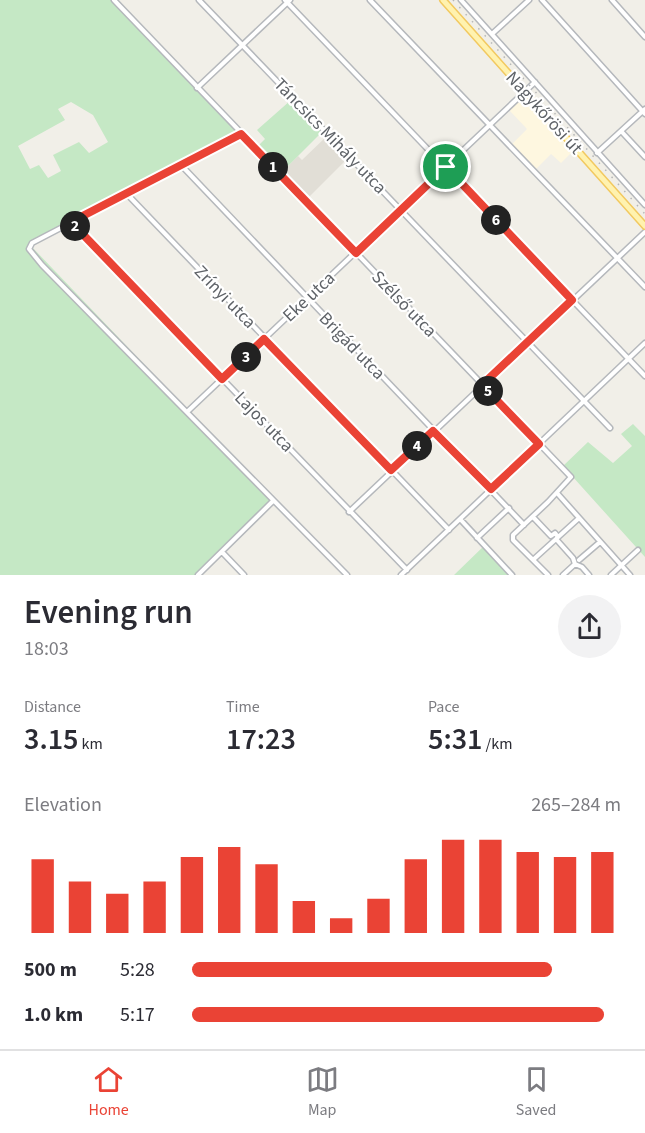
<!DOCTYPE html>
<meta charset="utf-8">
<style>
body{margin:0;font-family:"Source Sans 3",sans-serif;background:#f2f2f3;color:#2b2b33;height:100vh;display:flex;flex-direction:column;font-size:22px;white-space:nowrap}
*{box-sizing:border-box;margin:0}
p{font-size:20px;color:#7c7c81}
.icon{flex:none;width:33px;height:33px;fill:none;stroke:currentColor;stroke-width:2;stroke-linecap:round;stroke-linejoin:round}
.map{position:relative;height:575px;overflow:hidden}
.panel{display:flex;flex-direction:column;background:#fff;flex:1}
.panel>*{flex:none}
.pin{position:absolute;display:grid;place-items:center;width:51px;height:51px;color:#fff;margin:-26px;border:3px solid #fff;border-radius:50%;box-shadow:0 2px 6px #0007}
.km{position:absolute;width:30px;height:30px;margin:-15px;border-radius:50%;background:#222;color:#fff;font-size:16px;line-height:30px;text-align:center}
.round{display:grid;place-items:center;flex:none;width:63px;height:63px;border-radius:32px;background:#f2f2f3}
.overview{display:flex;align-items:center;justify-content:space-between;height:102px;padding:0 24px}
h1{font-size:33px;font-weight:600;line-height:45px}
.figures{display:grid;grid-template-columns:repeat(3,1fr);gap:9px;height:102px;padding:6px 24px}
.figures div{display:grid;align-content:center}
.figures b{font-size:30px;font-weight:600}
.figures small{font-size:16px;font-weight:400}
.figures p{font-size:16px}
.chart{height:168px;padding:12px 24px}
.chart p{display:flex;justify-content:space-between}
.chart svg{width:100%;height:108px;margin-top:6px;stroke:#ea4335;stroke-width:6}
ul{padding:0 24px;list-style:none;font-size:20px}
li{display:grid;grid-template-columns:96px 72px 1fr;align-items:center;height:45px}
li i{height:15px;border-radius:8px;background:#ea4335}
.tabs{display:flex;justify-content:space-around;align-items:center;height:84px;border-top:2px solid #e1e1e2;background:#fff;font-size:16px;color:#7c7c81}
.tabs a{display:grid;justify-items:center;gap:3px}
.tabs .active{color:#ea4335}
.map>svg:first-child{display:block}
</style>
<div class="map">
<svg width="645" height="575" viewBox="0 0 645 575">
<rect width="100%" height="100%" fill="#f1efe8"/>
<path fill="#fef7e0" d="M525 96 574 150 561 163 551 154 536 169 512 144 527 129 509 110Z"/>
<path fill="#e1ded6" d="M326 137 340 151 339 152 346 160 308 198 282 172 298 156 302 160Z"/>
<path fill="#c5e8c5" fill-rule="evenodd" d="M0 0H115L245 134 31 246 275 501 202 575H0ZM71 102 93 115 108 142 89 153 79 142 53 155 61 171 48 178 39 165 30 169 18 146 65 120 58 109Z
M291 100 322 132 282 172 257 147 265 139 257 130Z
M633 424 645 436V557L563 466 588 442 613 463 632 446 621 434Z
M486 544 513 575H454Z"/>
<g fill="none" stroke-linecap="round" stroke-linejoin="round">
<g stroke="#b5b8bc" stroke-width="7">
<path id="minor" d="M114 0 571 477 548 502 513 535V540L548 575
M199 0 610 428
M285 0 645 376
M370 0 645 287
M461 0 645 205
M542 0 645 114
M612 0 645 37
M492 34 529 0
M197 88 290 0
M621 131 645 157
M241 134 32 243 29 249 42 265 347 575
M597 153 645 109
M181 165 524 525
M126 193 449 530
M71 222 407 570
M187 412 535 82
M557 493 630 575
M349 512 645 232
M533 517 551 536 555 533 558 537
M460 519 512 575
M477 538 509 508
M556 539 573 558 575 564 582 567 589 575
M222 552 244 575
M534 559 578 519
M579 560 600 542
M198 575 273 501
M401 575 645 343
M563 575 575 564
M611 575 638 550"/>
</g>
<g stroke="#f2c960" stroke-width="8">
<path id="major" d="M443 0 645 226"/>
</g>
<use href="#minor" stroke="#fff" stroke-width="4"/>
<use href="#major" stroke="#fff2af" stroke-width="5"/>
<path stroke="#b6b7b8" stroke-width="1.5" stroke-dasharray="1.5 8" stroke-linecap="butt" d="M453 0 645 214"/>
</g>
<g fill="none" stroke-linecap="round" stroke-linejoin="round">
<g stroke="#fff" stroke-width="12">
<path id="route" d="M241 134 356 253 446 167 572 300 482 385 539 444 491 489 433 431 391 470 264 339 222 379 71 222Z"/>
</g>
<use href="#route" stroke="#ea4335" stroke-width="8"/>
</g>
<g text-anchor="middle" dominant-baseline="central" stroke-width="4.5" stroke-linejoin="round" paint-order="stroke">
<g font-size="18" fill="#5f6368" stroke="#fff">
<text transform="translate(544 113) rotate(48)">Nagykőrösi út</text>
<text transform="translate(330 136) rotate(46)">Táncsics Mihály utca</text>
<text transform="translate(225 297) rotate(46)">Zrínyi utca</text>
<text transform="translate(309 297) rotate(-43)">Eke utca</text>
<text transform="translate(404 304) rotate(46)">Szélső utca</text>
<text transform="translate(352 346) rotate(46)">Brigád utca</text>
<text transform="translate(264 422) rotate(46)">Lajos utca</text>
</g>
</g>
</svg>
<div class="pin" style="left:446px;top:167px;background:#1e9e55"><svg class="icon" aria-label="arrive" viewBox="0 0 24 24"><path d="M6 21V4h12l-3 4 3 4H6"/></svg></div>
<b class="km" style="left:273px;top:167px">1</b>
<b class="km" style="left:75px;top:226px">2</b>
<b class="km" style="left:246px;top:357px">3</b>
<b class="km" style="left:417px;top:446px">4</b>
<b class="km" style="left:488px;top:391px">5</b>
<b class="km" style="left:496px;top:220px">6</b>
</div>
<section class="panel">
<div class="overview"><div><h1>Evening run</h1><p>18:03</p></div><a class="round"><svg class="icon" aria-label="share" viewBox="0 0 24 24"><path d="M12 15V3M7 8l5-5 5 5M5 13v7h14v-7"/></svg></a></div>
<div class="figures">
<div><p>Distance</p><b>3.15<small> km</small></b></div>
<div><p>Time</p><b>17:23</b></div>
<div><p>Pace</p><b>5:31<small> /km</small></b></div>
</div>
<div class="chart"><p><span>Elevation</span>265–284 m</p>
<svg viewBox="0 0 160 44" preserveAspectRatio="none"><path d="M5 44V14M15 44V23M25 44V28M35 44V23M45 44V13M55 44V9M65 44V16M75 44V31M85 44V38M95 44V30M105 44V14M115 44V6M125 44V6M135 44V11M145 44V13M155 44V11"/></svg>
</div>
<ul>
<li><b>500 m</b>5:28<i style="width:84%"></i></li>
<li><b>1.0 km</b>5:17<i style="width:96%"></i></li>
</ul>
</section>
<nav class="tabs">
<a class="active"><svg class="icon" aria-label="home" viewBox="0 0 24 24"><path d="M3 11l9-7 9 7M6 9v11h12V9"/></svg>Home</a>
<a><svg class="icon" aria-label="map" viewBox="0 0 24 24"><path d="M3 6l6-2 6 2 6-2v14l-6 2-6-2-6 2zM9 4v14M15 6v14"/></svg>Map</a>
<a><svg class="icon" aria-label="saved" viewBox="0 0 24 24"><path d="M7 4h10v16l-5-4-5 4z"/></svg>Saved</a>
</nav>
